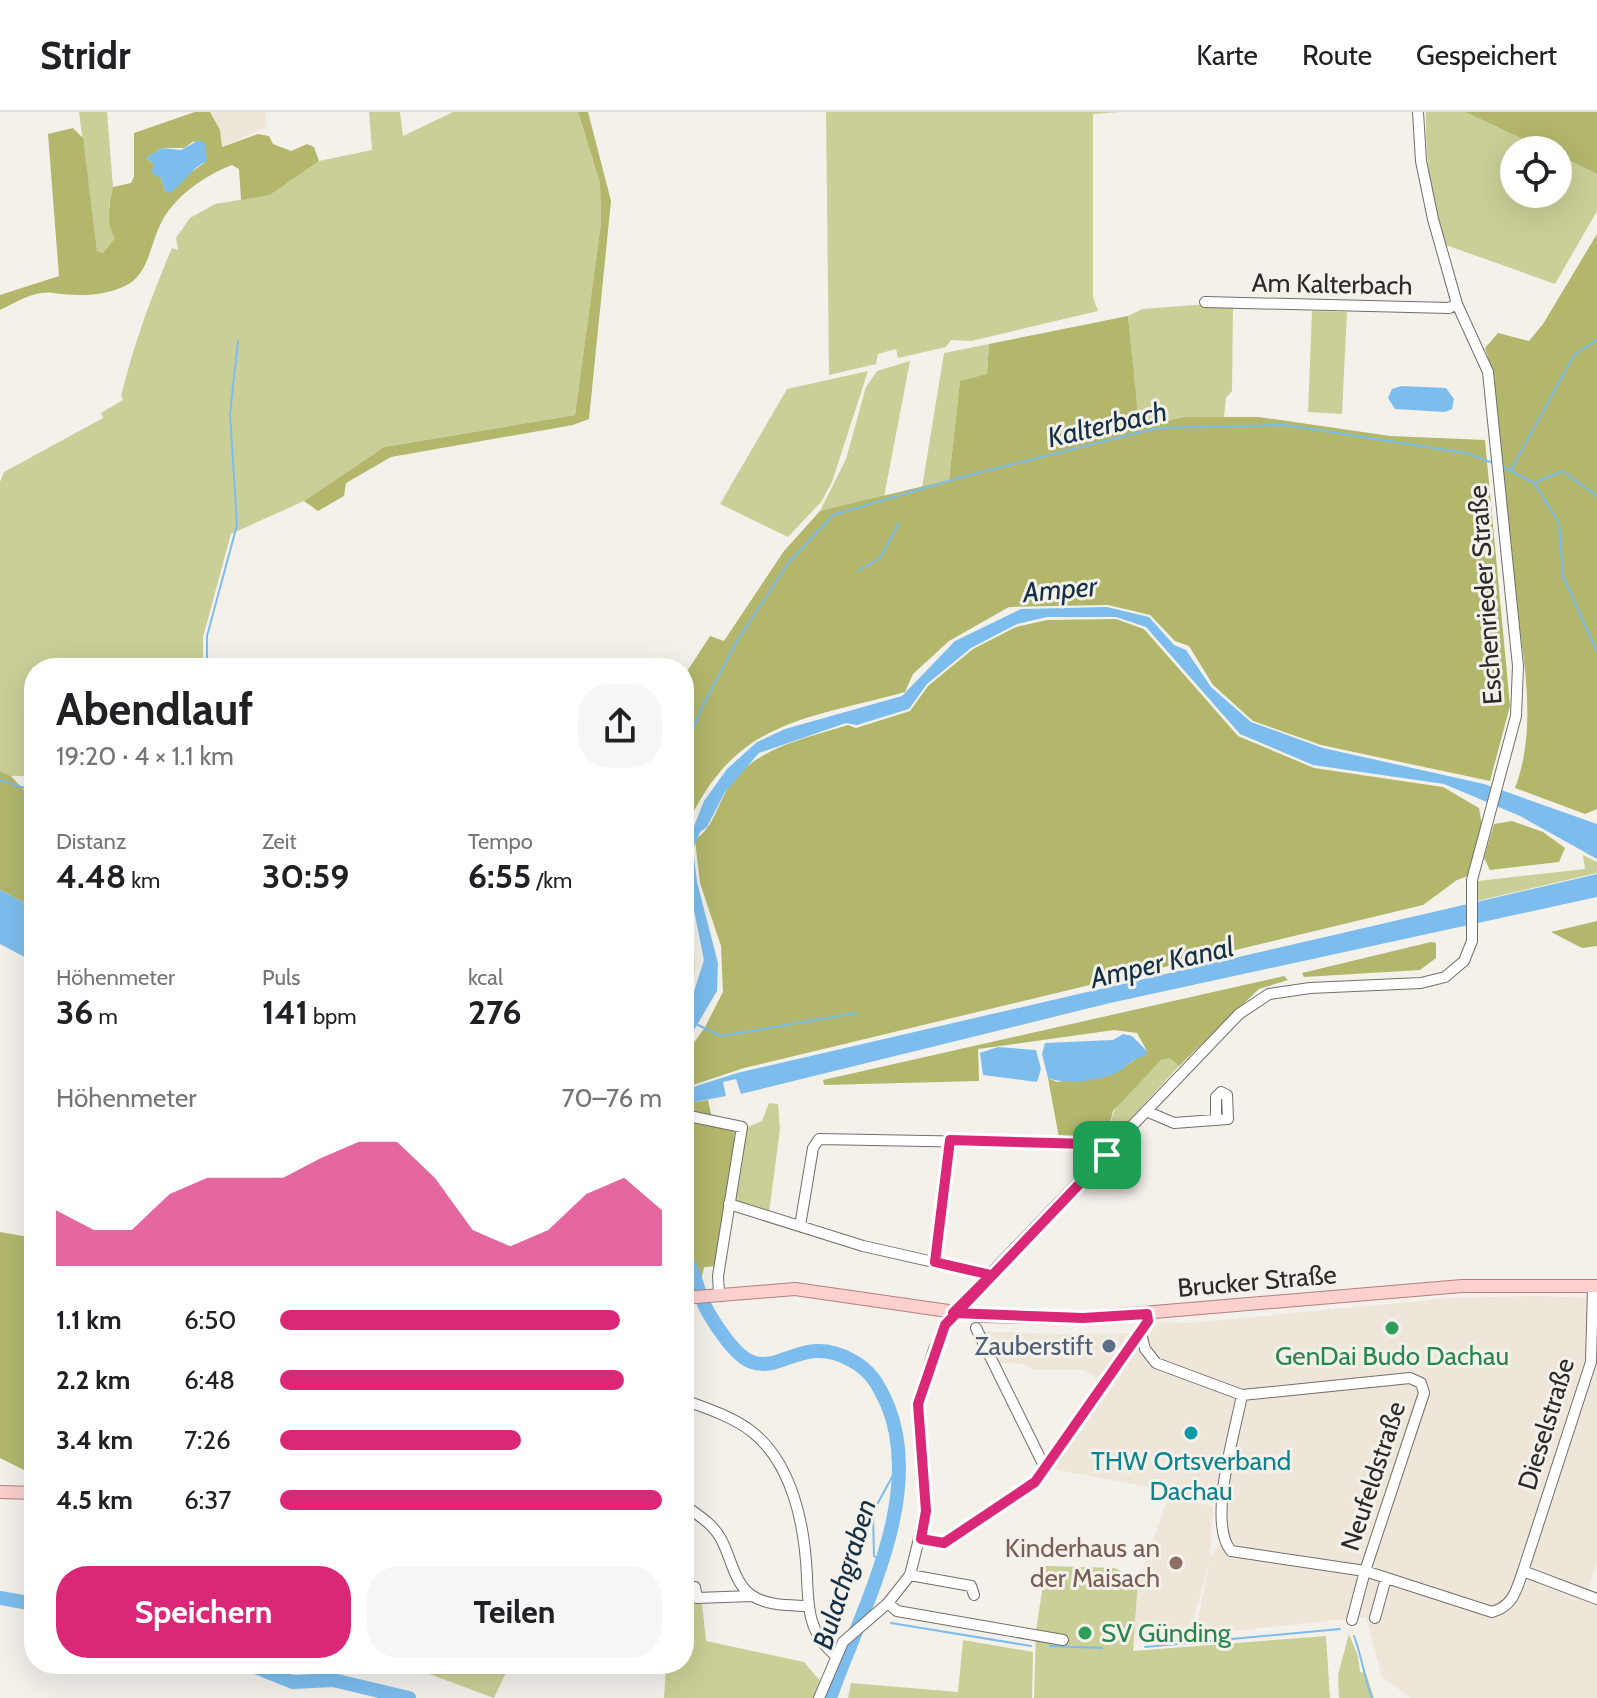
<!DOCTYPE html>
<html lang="de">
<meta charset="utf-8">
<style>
body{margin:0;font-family:Cabin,sans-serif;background:#f6f6f6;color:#202124;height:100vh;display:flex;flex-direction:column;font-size:30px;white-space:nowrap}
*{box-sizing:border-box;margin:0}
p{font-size:26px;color:#757577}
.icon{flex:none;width:44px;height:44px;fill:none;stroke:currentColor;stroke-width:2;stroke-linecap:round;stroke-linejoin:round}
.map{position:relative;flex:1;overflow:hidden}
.panel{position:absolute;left:24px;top:546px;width:670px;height:1016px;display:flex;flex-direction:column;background:#fff;border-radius:32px;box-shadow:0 8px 32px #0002}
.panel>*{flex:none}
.buttons{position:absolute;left:1500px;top:24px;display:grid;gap:16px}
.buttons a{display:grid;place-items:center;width:72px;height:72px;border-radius:50%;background:#fff;box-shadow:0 8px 32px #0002;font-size:40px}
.pin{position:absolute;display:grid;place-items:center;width:68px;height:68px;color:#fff;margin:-34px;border-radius:16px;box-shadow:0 4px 12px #0006}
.round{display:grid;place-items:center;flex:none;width:84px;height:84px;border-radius:32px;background:#f6f6f6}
.summary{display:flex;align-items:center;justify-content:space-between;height:136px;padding:0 32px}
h1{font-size:44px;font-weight:700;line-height:60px}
.figures{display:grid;grid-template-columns:repeat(3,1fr);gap:12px;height:136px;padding:8px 32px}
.figures div{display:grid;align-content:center}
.figures b{font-size:34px;font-weight:700}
.figures small{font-size:22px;font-weight:400}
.figures p{font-size:22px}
.chart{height:224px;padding:16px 32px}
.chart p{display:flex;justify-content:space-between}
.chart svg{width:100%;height:144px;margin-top:8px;fill:#db2777;opacity:.7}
.primary-button{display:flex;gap:16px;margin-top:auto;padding:16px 32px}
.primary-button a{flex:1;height:92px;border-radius:32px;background:#db2777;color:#fff;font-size:32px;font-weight:700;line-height:92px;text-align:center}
.primary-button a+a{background:#f6f6f6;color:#202124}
ul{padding:0 32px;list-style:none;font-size:26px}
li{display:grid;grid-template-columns:128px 96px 1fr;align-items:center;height:60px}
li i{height:20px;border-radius:10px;background:#db2777}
header{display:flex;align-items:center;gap:48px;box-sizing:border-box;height:112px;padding:0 40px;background:#fff;border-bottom:2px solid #e0e0e0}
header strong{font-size:38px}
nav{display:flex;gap:44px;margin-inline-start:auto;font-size:28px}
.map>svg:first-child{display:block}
</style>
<header>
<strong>Stridr</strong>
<nav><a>Karte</a><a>Route</a><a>Gespeichert</a></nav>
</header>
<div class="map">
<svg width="1597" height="1586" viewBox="0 0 1597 1586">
<rect width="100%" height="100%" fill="#f4f1eb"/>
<path fill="#ede6d9" d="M210 0H265L267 15 221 35Z
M1534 1184 1597 1186V1449L1585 1485 1597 1490V1586H1411L1382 1565 1366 1505 1195 1523 1210 1447 1189 1525 1134 1529 1138 1470 1168 1386 1213 1394 1210 1444 1223 1429 1222 1389 1047 1356 1158 1210 1191 1211 1450 1186Z
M981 1219 1060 1222 1136 1221 1103 1270 1084 1258H1035L1023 1252 996 1250Z"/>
<path fill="#cacf97" d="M79 0H107L113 75 109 94 115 126 103 141 97 139Z
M369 0H400L403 24 453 0H578L600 71 601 111 575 303 384 335 304 389 231 422 203 525V556H34V664H11L0 659V370L4 360 103 306 101 301 123 288 121 284C134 232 151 185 172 136L178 138 176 126 190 106 215 92 270 83 319 49 372 38Z
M826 0H1120L1093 2V185L1098 199 971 229 951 228 946 235 898 246 896 237 878 242 876 252 829 263Z
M1426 0H1465L1546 38H1514V82H1558V43L1597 62V99L1555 172 1446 133C1431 89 1425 46 1426 0Z
M1195 193 1233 195 1232 279 1226 286 1224 305H1185L1138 314 1128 204 1142 197Z
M1312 199 1347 200 1342 302 1308 300Z
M989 232 987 262 960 270 949 368 922 376 944 241Z
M910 249 884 385 820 399 846 347 866 275 877 259Z
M868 259 832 370 821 390 788 425 720 392 787 277Z
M1583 743 1597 750V761L1477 789 1478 769 1585 757Z
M1170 945 1179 954 1114 1025C1100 996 1142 967 1161 948Z
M769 991 778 992 780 1017 769 1101 734 1090 745 1016 762 1009Z
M1046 1454 1115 1456 1138 1470 1133 1539 1326 1524 1330 1586H1034L1036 1518Z
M702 1491 706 1529 804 1550 820 1569 814 1586H664L666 1552H684V1492Z
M1349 1522 1358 1544 1360 1560 1366 1561 1374 1586H1339L1338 1563Z
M963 1528 1033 1540 1032 1586H848L851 1571 958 1580Z
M402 1552H510L494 1586Z"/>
<path fill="#b2b76c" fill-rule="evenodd" d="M195 0H210L220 18 222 35 258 22 269 24 273 32 291 39 307 32 314 35 319 49 270 83 241 88 239 57 232 53C205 63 174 85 161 111 150 132 149 163 125 174 102 185 76 184 53 181 35 178 15 191 0 198V183L59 164 48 22 73 16 83 26 97 139 103 141 115 126C106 113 109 91 113 75L131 71 134 65V21ZM194 29 205 46 204 51 165 79 161 66 153 58V51L146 46 162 36H184Z
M578 0H588L611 89 589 307 573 313 391 345 346 371 344 384 318 399 304 389 384 335 575 303 601 111 600 71Z
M1465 0H1597V62L1558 43V38H1546Z
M1597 122V697L1585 702 1515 676C1539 613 1522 539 1514 474 1507 409 1500 343 1492 278L1495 267 1485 236 1498 221 1529 229 1543 212Z
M1128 204 1139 314 1185 305H1259L1390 324 1485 328 1510 594 1490 669 1321 633 1253 609 1213 573 1189 534 1175 529 1150 503 1108 493 1009 495 949 529 913 562 905 580C799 609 732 609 684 720V564L710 524 724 529 784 439 820 399 949 368 960 269 987 262 989 232Z
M1116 507 1144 517 1238 624 1314 656 1443 675 1479 696 1482 714 1468 764 1457 768 1423 793 744 956 684 976V945L705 915 723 880 721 834 700 771 695 728C714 714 716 696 728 676 754 635 805 627 848 613L856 616 910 599 928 574 973 537 1016 515 1047 508Z
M0 659 11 664 34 689V796L0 778Z
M1512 709 1543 720 1565 736 1559 750 1490 758 1484 746 1494 712Z
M684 779C693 821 702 867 684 907Z
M1597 809V834L1582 836 1551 820Z
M1431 830 1436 831V846L1420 858 1304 865 1302 861Z
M1284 864 1288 868 1259 877 1179 954 1170 946 1161 948 1113 999 1109 1015 1096 1029 1059 1026 1048 966 1057 970 1117 960 1147 939 1137 921 1114 918 978 937 979 969 824 973 823 968Z
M708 988 713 1011 735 1016 734 1034 719 1154 704 1155 700 1172 692 1174 684 1169V992Z
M0 1120 34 1126V1363L0 1346Z"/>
<path fill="#7cbdee" d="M199 28 205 32 207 49C191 56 184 71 170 81L165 79 161 66 152 61 153 51 146 46 162 36 181 38Z
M1401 274 1446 276 1454 287 1452 297 1445 300 1395 297 1388 286 1392 277Z
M1107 495 1149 505 1174 533 1186 538 1211 575 1251 610 1323 636 1484 672 1597 712V747L1520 704 1444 672 1313 653 1240 622 1146 515 1116 505H1047L1017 512 971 536 927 572 909 597 857 613 846 611 759 641 725 680 707 715 700 720 693 737 697 770 718 851 717 879 684 935V911L704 848 685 754V737L704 689 727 657 757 630 785 617 902 584 955 529 1021 497Z
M1597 762V785L1110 891 741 982 736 967 723 970 726 984 684 992V978L737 961Z
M0 778 34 796V850L0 832Z
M1123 922 1132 924 1147 939 1145 944C1132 946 1128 954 1118 960 1101 969 1065 973 1048 966L1042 942 1045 931 1113 928Z
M998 935 1036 938 1041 957 1037 970 983 963 980 941Z"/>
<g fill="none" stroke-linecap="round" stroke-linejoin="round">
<path stroke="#7cbdee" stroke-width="2" d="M1503 355 1534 371 1559 411 1563 464 1597 540
M1511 358 1574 243 1597 228
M1536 370 1562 359 1597 384
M858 459 880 446 899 411
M207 556V524L237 413 230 302 238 229
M684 640 701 597 738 527 789 450 833 403 962 365 1157 316 1285 313 1466 341 1493 351
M0 668 34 679
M698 913 721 924 856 901
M684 1112 688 1116 693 1156
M882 1450 874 1444 873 1400 898 1354
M891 1511 1031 1534
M1354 1524C1362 1545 1364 1565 1372 1586
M1050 1534 1102 1536
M1145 1535 1340 1517"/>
<path stroke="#7cbdee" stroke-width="14" d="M684 1145C697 1162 697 1182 708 1200 716 1214 736 1245 752 1250 782 1261 804 1222 851 1248 872 1259 879 1274 888 1294 925 1387 860 1500 830 1586
M0 1486 34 1492
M248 1552 293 1570 333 1568 409 1586"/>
<g stroke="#726f6a" stroke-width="12">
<path id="minor" d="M1205 190 1449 196 1457 192
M1146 999 1174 1011 1228 1007 1227 983 1221 980 1216 985V1008
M684 1003 742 1015 718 1164 719 1181
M729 1092 863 1134 991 1163
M800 1114 813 1036 819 1027 1088 1032 1107 1043
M935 1150 950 1028
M976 1216 1046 1358
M1141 1222 1145 1237 1156 1251 1242 1283 1410 1266 1421 1271 1424 1281 1365 1459 1352 1508
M1242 1283C1235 1321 1207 1410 1231 1439L1365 1459 1492 1500C1513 1494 1516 1479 1523 1459L1591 1250 1593 1174
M684 1288C706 1296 733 1305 751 1319 793 1351 805 1415 807 1465 808 1496 809 1522 835 1543
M684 1393C698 1403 713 1412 721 1427 731 1445 734 1471 751 1483 767 1494 789 1493 807 1494
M921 1427 944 1431 1035 1370 1141 1222 1147 1202
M1523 1459 1597 1487
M910 1463 971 1474 974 1483
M695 1475 697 1486 752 1484
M888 1491 897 1499 1063 1528
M1375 1506 1386 1466
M819 1586 843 1530 888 1491 910 1463 926 1399 918 1292 934 1237 953 1201 1239 902 1269 882 1310 876 1421 871 1445 865 1464 849 1472 829V768L1516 604 1518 554 1488 260 1457 192 1433 107 1421 49 1418 0"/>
</g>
<g stroke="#b0817e" stroke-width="14">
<path id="major" d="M684 1186 795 1177 983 1204 1083 1206 1462 1174H1597
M0 1380 34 1381"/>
</g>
<use href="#minor" stroke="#fff" stroke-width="10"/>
<use href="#major" stroke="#fbd0ce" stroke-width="12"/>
</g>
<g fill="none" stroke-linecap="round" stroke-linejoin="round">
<g stroke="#fff" stroke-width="16">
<path id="route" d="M1107 1043 945 1213 918 1292 926 1399 921 1427 944 1431 1035 1370 1148 1209 1147 1202 1083 1206 953 1201 991 1163 935 1150 950 1028 1088 1032 1107 1043"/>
</g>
<use href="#route" stroke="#db2777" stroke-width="10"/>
</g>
<g fill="#2e9e5b" stroke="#f4f1eb" stroke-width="3">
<circle cx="1392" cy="1216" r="8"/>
<circle cx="1085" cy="1521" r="8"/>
</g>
<circle fill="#5c6f8a" stroke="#f4f1eb" stroke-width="3" cx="1109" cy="1234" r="8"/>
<circle fill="#0f9aa8" stroke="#f4f1eb" stroke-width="3" cx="1191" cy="1321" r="8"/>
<circle fill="#8d6e63" stroke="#f4f1eb" stroke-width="3" cx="1176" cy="1451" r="8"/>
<g text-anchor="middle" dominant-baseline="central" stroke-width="6" stroke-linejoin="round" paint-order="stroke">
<g font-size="26" fill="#2b2a28" stroke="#f4f1eb">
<text transform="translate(1332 172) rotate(1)">Am Kalterbach</text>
<text transform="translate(1485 483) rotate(-94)">Eschenrieder Straße</text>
<text transform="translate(1257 1169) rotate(-5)">Brucker Straße</text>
<text transform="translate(1546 1312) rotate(-73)">Dieselstraße</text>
<text transform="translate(1373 1364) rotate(-72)">Neufeldstraße</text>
</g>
<g font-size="26" fill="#4e5e75" stroke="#f4f1eb" text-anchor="end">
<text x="1093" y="1234">Zauberstift</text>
</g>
<g font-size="26" fill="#27864d" stroke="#f4f1eb">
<text x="1392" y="1244">GenDai Budo Dachau</text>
<text x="1101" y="1521" text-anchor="start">SV Günding</text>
</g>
<g font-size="26" fill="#0d838f" stroke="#f4f1eb">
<text x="1191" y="1349">THW Ortsverband<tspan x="1191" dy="30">Dachau</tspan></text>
</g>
<g font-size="26" fill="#785e54" stroke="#f4f1eb" text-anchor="end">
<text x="1160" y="1436">Kinderhaus an<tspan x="1160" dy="30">der Maisach</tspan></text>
</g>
<g font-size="28" font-style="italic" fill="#133044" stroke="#f4f1eb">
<text transform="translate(1107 312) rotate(-13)">Kalterbach</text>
<text transform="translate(1060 477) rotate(-5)">Amper</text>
<text transform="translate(1162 850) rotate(-13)">Amper Kanal</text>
<text transform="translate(844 1462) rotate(-73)">Bulachgraben</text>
</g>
</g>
</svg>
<div class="buttons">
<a><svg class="icon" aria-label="locate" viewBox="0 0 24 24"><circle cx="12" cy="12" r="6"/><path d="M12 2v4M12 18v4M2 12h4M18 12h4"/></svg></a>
</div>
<div class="pin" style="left:1107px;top:1043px;background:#1e9e55"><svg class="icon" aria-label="arrive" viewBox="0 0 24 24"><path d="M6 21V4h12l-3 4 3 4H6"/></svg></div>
<section class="panel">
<div class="summary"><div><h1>Abendlauf</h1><p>19:20 · 4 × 1.1 km</p></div><a class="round"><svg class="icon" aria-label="share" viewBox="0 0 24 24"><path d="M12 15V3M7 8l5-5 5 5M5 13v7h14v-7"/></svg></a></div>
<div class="figures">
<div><p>Distanz</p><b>4.48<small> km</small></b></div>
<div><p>Zeit</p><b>30:59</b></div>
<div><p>Tempo</p><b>6:55<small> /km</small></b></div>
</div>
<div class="figures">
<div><p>Höhenmeter</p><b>36<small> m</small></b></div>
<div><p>Puls</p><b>141<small> bpm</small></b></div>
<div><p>kcal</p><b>276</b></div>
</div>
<div class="chart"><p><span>Höhenmeter</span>70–76 m</p>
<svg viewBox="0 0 160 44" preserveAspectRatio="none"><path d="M0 44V27L10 33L20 33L30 22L40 17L50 17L60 17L70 11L80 6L90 6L100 17L110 33L120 38L130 33L140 22L150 17L160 27V44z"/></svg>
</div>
<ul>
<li><b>1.1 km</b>6:50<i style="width:89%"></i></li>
<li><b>2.2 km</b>6:48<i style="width:90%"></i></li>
<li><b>3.4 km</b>7:26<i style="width:63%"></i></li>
<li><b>4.5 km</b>6:37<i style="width:100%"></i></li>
</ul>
<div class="primary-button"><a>Speichern</a><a>Teilen</a></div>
</section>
</div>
